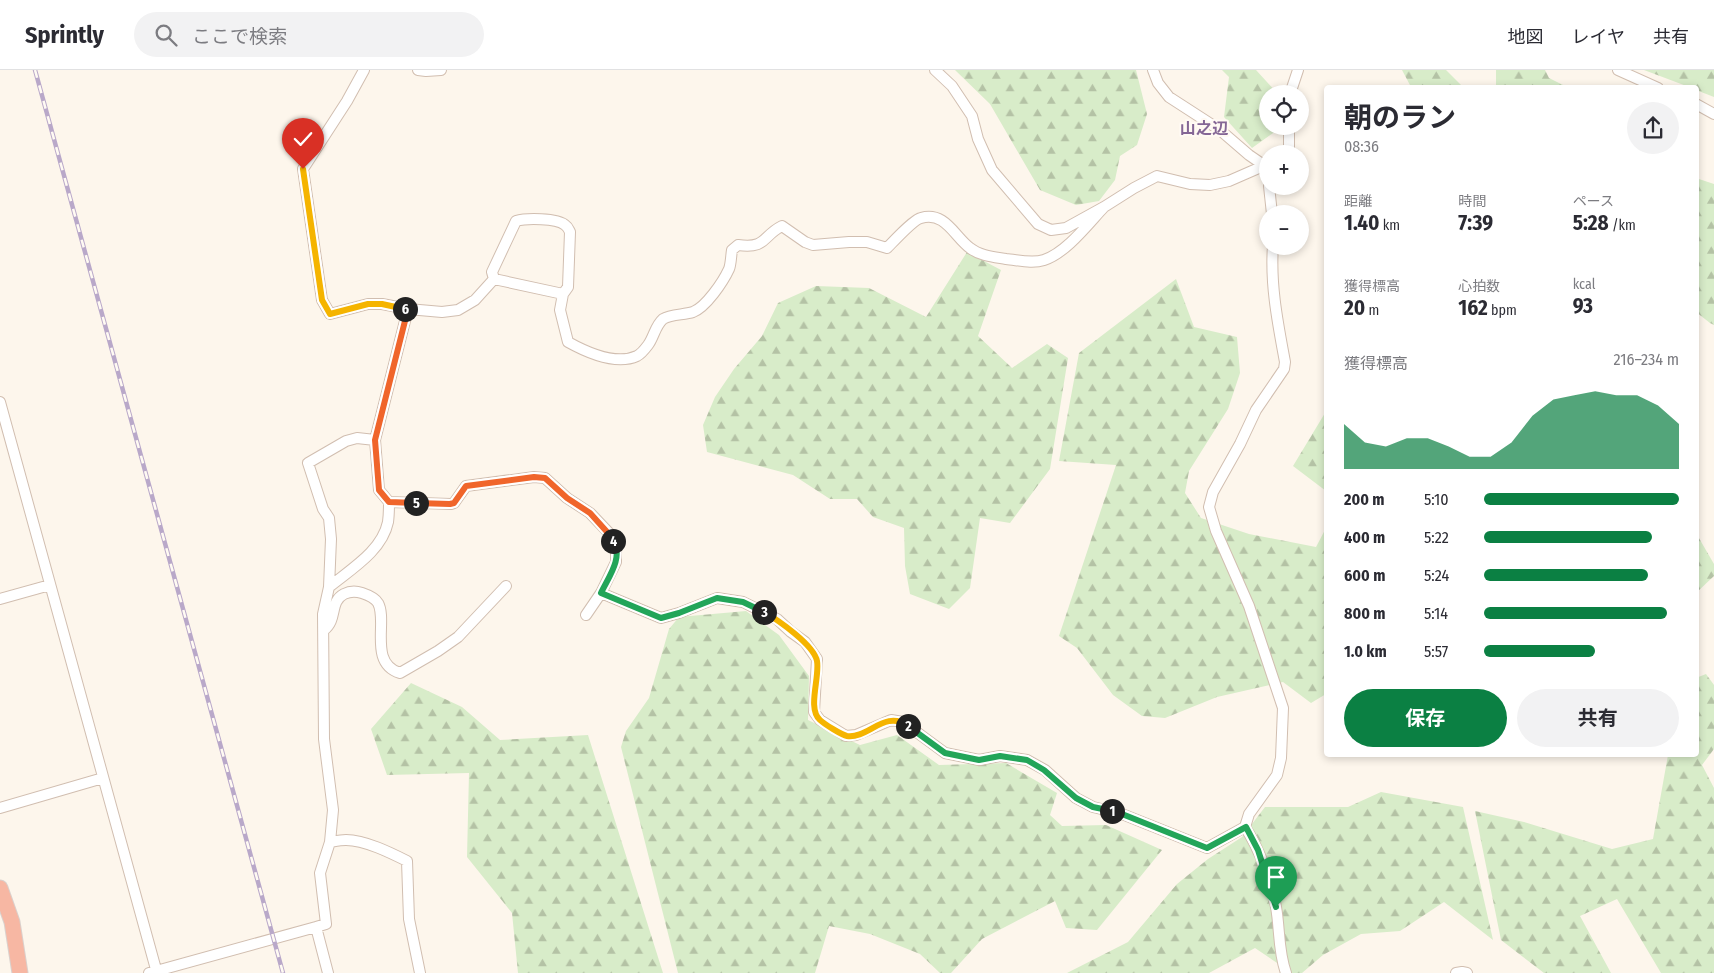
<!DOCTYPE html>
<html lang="ja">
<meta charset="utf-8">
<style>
body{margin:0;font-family:"Fira Sans Condensed","Noto Sans JP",sans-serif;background:#f2f2f3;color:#2b2b33;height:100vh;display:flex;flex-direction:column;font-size:19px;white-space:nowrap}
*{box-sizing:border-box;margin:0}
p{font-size:16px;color:#7c7c81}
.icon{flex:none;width:28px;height:28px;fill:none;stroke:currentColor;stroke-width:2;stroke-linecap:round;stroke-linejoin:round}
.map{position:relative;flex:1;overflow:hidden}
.side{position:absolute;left:1324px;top:15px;width:375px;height:672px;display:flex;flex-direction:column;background:#fff;border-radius:5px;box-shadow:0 2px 8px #0003}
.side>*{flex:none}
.controls{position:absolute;left:1259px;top:15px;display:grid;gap:10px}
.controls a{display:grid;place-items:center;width:50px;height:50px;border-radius:50%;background:#fff;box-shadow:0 2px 8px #0003;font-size:25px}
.pin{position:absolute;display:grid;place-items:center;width:42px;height:42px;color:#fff;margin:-51px -21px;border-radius:50% 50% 50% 0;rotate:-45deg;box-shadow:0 0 5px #0007}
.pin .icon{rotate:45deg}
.km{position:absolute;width:25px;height:25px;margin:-12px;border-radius:50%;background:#222;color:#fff;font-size:14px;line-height:25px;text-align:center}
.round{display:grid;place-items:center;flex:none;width:52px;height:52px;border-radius:26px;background:#f2f2f3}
.overview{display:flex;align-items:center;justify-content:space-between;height:85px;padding:0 20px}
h1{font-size:28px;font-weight:700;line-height:38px}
.figures{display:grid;grid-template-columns:repeat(3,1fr);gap:8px;height:85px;padding:5px 20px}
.figures div{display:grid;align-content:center}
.figures b{font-size:21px;font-weight:700}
.figures small{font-size:14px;font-weight:400}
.figures p{font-size:14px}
.chart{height:140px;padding:10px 20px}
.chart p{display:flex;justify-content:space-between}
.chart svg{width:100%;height:90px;margin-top:5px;fill:#0b8043;opacity:.7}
.button{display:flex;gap:10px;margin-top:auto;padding:10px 20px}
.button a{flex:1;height:58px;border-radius:30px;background:#0b8043;color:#fff;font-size:20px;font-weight:700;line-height:58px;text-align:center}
.button a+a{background:#f2f2f3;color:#2b2b33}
ul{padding:0 20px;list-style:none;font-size:16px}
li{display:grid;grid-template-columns:80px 60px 1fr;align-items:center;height:38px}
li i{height:12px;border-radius:6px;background:#0b8043}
header{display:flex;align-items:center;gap:30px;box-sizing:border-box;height:70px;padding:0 25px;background:#fff;border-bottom:1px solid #e1e1e2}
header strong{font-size:24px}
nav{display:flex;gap:28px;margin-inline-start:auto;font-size:18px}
.search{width:350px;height:45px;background:#f2f2f3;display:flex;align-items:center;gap:12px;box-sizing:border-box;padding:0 18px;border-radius:28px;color:#7c7c81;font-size:19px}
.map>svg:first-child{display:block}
</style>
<header>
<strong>Sprintly</strong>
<div class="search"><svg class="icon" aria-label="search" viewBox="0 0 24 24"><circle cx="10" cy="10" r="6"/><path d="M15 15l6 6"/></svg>ここで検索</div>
<nav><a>地図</a><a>レイヤ</a><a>共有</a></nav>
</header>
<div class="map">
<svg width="1714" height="903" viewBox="0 0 1714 903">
<defs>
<pattern id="forest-firs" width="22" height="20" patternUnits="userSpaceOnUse" patternTransform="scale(1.25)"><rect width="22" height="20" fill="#d8ecc9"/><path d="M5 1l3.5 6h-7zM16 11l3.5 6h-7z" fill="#b4c2a5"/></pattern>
</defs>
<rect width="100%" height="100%" fill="#fdf6ec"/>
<path fill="url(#forest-firs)" d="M955 0H1136L1147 44 1137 75 1120 86 1115 110 1099 131 1076 135 1040 120 990 34Z
M1222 0H1256L1278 24H1268V56H1280V58L1252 78 1224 47 1229 7Z
M1402 0H1446L1463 17H1411Z
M1496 0H1545L1549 8 1567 17H1496Z
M1644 0H1714V27L1696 20V18L1689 17Z
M1699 109 1714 114V255L1710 253 1696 242V111Z
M967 182 1001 200 978 266 1012 298 1047 274 1068 288 1050 399 1010 453 980 448 970 518 949 539 910 524 905 496 904 458 873 447 857 429H830L793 405 707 382 703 355 715 327 734 299 762 266 778 233 816 216 869 218 926 247Z
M1176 209 1194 257 1237 267 1240 303 1228 339 1189 401 1185 423 1201 448 1249 464 1316 477 1326 458V624L1311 633 1283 612 1217 627 1165 648 1142 646 1113 625 1077 578 1059 566 1116 395 1059 391 1079 283Z
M1325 343H1326V421L1293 396Z
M1696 463 1714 494V506L1696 523Z
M746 541 779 565 809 606 808 650 860 675 897 665 939 695 1006 693 1057 723 1050 745 1062 756 1106 755 1162 780 1097 860 1066 858 1055 831 982 869 951 903H940L920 884 870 864 829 856 815 903H678L621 677 626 661 649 628 669 559 679 547Z
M1706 604 1714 615V679L1702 695 1714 718V903H1661L1617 829 1580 846 1611 903H1544L1501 870 1475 741 1524 752 1612 779 1653 769 1668 685H1696V608Z
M411 613 462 637 500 670 588 665 663 903H518L512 843 467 787 469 703 387 705 371 659Z
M1381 722 1463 737 1493 870 1444 832 1400 861 1361 864 1323 885 1302 903H1292L1255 878 1209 903H1067L1128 872 1177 814 1208 789 1242 767 1265 737H1348Z"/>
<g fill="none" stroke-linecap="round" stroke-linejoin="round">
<g stroke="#d1beb0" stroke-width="12">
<path id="minor" d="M364 0 347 31 303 99 322 230 330 244 368 234H382L408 239 442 242 458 240 475 230 494 209 563 224 560 240 568 272C586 282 615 296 637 286 641 284 645 279 648 275 654 267 655 256 663 249 671 244 684 245 693 242 706 237 723 212 729 199 731 194 731 186 732 180L738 175C767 179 762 166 782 156L805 172 813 175 849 172H867L887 178C893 172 914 149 921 148 945 141 954 166 970 178 980 186 994 187 1006 189 1018 190 1032 194 1044 190 1066 183 1088 154 1104 137
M418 0 426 1 441 0
M935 0 952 16 972 46 978 69 992 100 1038 154 1051 160 1066 158 1104 137 1134 118 1157 106 1190 114 1210 115 1229 111 1268 94
M1153 0 1158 13 1169 27 1220 60 1249 85 1265 96
M1618 0 1658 18
M1290 24 1298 0
M1696 34 1714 44
M1284 84 1289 79V56
M1265 96 1268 109
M1269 116 1272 144
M1273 176C1270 215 1278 254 1285 292L1284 299 1256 340 1240 374 1213 422 1209 437 1216 461 1249 536 1283 638 1281 688 1277 705 1249 744 1245 757C1259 778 1272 813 1276 837 1280 859 1278 881 1286 903
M494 209 492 202 516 151C526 148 557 148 565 155 568 157 568 158 570 162L568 217 563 224
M0 332 157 903
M389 432 451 434 454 433 466 416 534 407 545 408 567 428 590 443 609 463 616 475V492L601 523 661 548 679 543 717 528 743 532 777 549 791 562 805 572 817 589 814 642 820 650 846 666 856 665 891 650 903 652 945 683 979 690 1000 686 1027 690 1045 700 1076 728 1093 737 1122 744 1207 778 1245 757
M329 517C351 499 382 481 388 452 389 445 389 439 389 432L379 420 375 370 408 239
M0 529 50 515
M586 545 601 523
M324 560C338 549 329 532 344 524 350 521 356 521 362 523 368 525 375 528 378 533 388 551 368 593 400 603L438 581 458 567 506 516
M0 738 103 708
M330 772C336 771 341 770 346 770 365 770 391 783 407 791L409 849 420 903
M316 857 326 854 320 803 330 772 333 740 324 669 323 544 329 517 331 469 329 448 323 439 308 393 346 371 357 368 375 370
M149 903 316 857 328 903
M1456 903 1462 902 1467 903"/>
</g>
<g stroke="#dad1cd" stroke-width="17">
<path id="highway" d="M0 818 12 852 20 903"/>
</g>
<use href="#minor" stroke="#fff" stroke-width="10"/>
<use href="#highway" stroke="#f7b7a3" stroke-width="15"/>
<g stroke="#b9a8c9" stroke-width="4.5">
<path id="rail" d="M35 0 283 903"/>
</g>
<use href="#rail" stroke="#fffaf3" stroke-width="2.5" stroke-dasharray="8" stroke-linecap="butt"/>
</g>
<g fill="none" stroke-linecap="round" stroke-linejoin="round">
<g stroke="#fff" stroke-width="10">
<path id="split-1" d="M1112 741 1122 744 1207 778 1246 757 1258 780 1276 837"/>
</g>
<g stroke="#fff" stroke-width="10">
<path id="split-2" d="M908 656 945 683 979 690 1000 686 1027 690 1044 700 1076 728 1093 737 1112 741"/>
</g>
<g stroke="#fff" stroke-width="10">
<path id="split-3" d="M764 542C778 550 814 575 817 591 820 607 807 639 820 650 824 654 842 665 847 666 868 669 885 639 908 656"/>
</g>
<g stroke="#fff" stroke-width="10">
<path id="split-4" d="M613 471C624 487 608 508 601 523L661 548 679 543 717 528 743 532 764 542"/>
</g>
<g stroke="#fff" stroke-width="10">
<path id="split-5" d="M416 433 450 434 454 433 466 416 534 407 545 408 567 428 590 443 608 463 613 471"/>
</g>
<g stroke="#fff" stroke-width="10">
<path id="split-6" d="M405 239H408L375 370 379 420 389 432 416 433"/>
</g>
<g stroke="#fff" stroke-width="10">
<path id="split-7" d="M303 99 322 230 330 244 368 234H382L405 239"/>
</g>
<use href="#split-1" stroke="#22a559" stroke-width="6"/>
<use href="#split-2" stroke="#22a559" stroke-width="6"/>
<use href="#split-3" stroke="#f5b400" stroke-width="6"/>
<use href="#split-4" stroke="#22a559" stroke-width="6"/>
<use href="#split-5" stroke="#f0652b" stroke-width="6"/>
<use href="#split-6" stroke="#f0652b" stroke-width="6"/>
<use href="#split-7" stroke="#f5b400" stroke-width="6"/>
</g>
<g text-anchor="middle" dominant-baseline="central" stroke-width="4" stroke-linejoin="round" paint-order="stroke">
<g font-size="16" font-weight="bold" fill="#846695" stroke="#fffaf3">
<text x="1204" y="58">山之辺</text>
</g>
</g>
</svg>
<div class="controls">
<a><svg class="icon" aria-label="locate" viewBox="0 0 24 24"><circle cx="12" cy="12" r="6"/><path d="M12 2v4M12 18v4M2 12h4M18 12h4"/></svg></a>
<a>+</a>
<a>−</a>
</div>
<div class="pin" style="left:1276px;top:837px;background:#1e9e55"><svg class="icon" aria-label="arrive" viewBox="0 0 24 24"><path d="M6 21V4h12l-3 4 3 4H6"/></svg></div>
<div class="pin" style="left:303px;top:99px;background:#d93025"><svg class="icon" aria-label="check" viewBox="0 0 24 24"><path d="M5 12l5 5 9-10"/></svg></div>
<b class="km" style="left:1112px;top:741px">1</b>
<b class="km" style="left:908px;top:656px">2</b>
<b class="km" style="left:764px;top:542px">3</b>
<b class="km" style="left:613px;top:471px">4</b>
<b class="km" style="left:416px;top:433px">5</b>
<b class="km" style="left:405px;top:239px">6</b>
<section class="side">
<div class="overview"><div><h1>朝のラン</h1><p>08:36</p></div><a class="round"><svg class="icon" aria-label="share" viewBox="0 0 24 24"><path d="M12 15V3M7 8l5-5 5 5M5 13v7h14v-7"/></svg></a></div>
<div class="figures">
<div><p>距離</p><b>1.40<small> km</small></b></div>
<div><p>時間</p><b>7:39</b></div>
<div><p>ペース</p><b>5:28<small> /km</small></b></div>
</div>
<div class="figures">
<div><p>獲得標高</p><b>20<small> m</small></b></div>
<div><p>心拍数</p><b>162<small> bpm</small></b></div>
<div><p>kcal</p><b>93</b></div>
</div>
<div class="chart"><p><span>獲得標高</span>216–234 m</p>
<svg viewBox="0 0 160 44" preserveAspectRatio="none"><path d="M0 44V22L10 31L20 33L30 29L40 29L50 33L60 38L70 38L80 31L90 18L100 10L110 8L120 6L130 8L140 8L150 13L160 22V44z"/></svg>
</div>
<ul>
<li><b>200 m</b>5:10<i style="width:100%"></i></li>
<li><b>400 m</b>5:22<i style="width:86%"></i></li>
<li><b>600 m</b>5:24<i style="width:84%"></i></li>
<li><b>800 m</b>5:14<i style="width:94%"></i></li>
<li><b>1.0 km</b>5:57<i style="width:57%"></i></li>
</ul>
<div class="button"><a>保存</a><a>共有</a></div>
</section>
</div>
